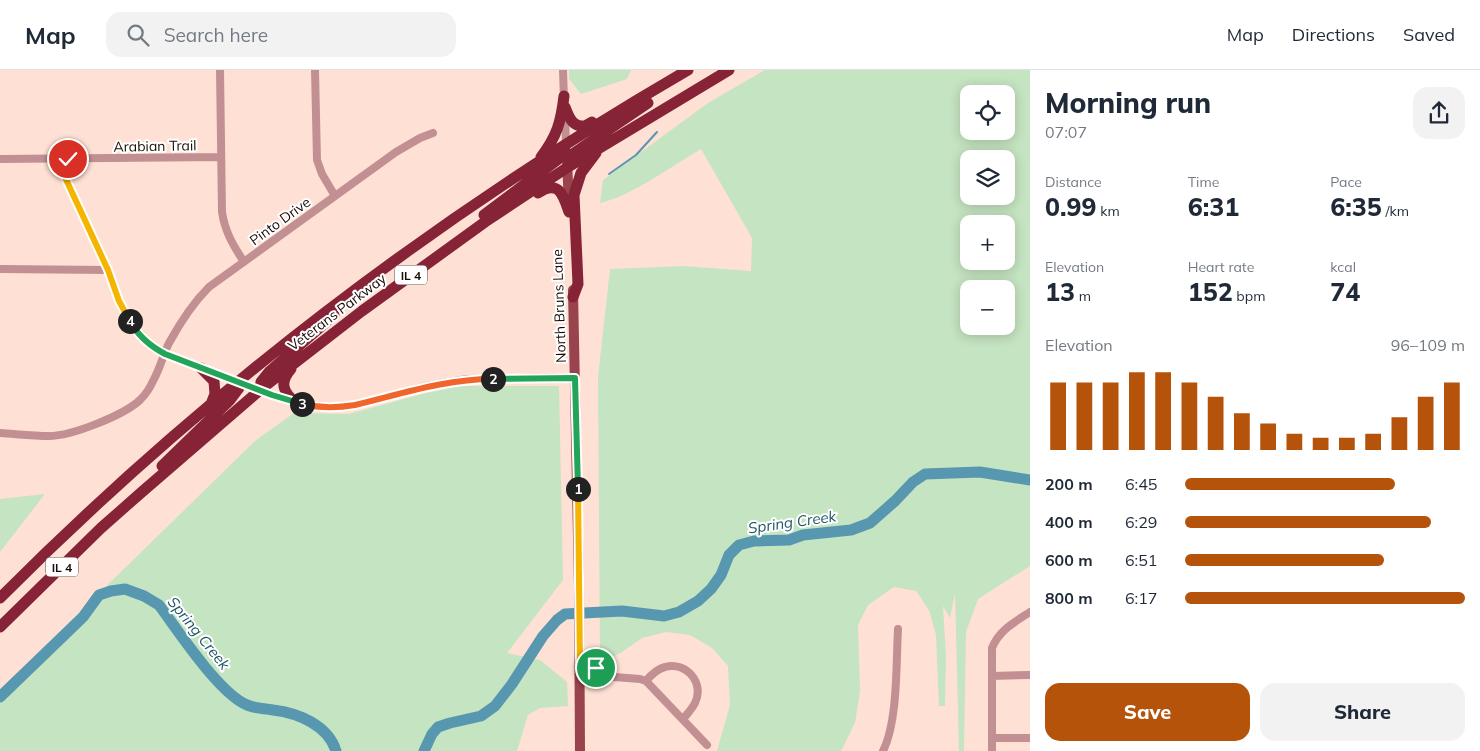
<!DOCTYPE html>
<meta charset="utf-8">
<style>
body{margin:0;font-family:Mulish,sans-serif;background:#f2f2f3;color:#1f2937;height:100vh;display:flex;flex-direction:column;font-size:19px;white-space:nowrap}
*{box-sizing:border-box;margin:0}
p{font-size:16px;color:#747a83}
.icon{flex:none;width:28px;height:28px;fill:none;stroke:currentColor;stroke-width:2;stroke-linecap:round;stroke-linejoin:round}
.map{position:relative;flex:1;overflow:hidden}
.details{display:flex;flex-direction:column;background:#fff;width:450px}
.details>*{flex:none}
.buttons{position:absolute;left:960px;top:15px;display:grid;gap:10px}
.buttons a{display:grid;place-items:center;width:55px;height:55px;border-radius:10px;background:#fff;box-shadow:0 2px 12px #0003;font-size:25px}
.pin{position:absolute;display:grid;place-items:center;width:42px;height:42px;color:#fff;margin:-21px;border:2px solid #fff;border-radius:50%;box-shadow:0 1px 5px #0007}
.km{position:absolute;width:25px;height:25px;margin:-12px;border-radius:50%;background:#222;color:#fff;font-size:14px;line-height:25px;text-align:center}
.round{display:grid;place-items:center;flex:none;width:52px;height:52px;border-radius:15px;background:#f2f2f3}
.overview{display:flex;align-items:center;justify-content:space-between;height:85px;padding:0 15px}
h1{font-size:28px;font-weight:800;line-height:38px}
.stats{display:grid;grid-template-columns:repeat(3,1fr);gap:8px;height:85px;padding:5px 15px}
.stats div{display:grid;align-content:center}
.stats b{font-size:25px;font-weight:800}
.stats small{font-size:14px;font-weight:400}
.stats p{font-size:14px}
.chart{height:140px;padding:10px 15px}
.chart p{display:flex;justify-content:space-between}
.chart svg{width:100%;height:90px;margin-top:5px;stroke:#b45309;stroke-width:6}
.cta{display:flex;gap:10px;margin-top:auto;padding:10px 15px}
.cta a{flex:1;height:58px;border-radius:15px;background:#b45309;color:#fff;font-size:20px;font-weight:800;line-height:58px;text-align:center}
.cta a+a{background:#f2f2f3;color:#1f2937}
ul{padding:0 15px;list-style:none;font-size:16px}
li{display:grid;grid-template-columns:80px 60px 1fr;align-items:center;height:38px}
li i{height:12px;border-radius:6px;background:#b45309}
header{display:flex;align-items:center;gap:30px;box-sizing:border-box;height:70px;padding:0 25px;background:#fff;border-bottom:1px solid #e0e1e3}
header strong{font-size:24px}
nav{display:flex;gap:28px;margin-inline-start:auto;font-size:18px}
.search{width:350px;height:45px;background:#f2f2f3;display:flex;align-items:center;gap:12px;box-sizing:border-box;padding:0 18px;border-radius:15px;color:#747a83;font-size:19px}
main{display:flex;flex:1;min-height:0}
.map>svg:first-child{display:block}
</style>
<header>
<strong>Map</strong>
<div class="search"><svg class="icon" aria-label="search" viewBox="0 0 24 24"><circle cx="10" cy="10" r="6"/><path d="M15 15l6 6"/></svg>Search here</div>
<nav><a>Map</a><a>Directions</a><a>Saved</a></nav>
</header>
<main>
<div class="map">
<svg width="1030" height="681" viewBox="0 0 1030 681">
<rect width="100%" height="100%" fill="#fee1d4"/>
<path fill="#c5e4c1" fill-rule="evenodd" d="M569 0H631L627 9 581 24 569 9Z
M765 0H1030V496L978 529 966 562 964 681H959L955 523 950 548 943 536 946 587 945 636H939L936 565 929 540 916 521 894 517 868 535 858 555 860 621 855 653 841 681H717L730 635 728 596 712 578 690 565 666 562 642 568 622 582 611 588 600 589 598 307 610 199 683 196 751 201 752 168 701 79C673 95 630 127 600 133L603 110 708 33ZM969 24H1006V61H969ZM969 89H1006V126H969ZM969 154H1006V191H969ZM969 219H1006V256H969Z
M461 316H559L563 510 507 583 540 590 567 612 568 636 540 638 528 645 517 681H0V620L256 370 294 343 349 344 426 323Z
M45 424 0 482V429Z"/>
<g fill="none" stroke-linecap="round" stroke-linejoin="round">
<path stroke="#5897b0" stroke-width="2" d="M609 104 636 85 657 62"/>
<path stroke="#5897b0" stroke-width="11" d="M0 627 83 547 99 525 111 521 125 519 144 526 159 535C179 562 215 617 243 633 253 639 262 638 273 640 298 643 328 655 336 681
M424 681 432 664 438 657 450 653 481 646 495 636 512 614 543 566 557 550 565 544 622 541 664 546 679 542 698 531 711 519 721 505 729 485 739 475 754 471 789 470 803 465 851 460 870 453 895 431 913 412 925 404 980 402 1030 410"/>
<path stroke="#c29093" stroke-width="8" d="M220 0 222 142C225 162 233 175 244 192
M315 0 317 90 322 104 335 126
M563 0 564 30
M565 44 566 74
M0 89 221 87
M57 90 108 200 119 231 133 257 147 272 165 284 272 325 296 333 324 337 355 335 426 316 467 309 575 307
M0 199 108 200
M0 363C16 364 33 366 49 366 72 366 124 345 140 330 145 325 150 318 153 311 160 299 163 285 169 273 180 253 193 233 209 217L396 82 420 68 433 63
M580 598H596L614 607 640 609 646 611 707 675
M992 606 1030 605
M646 611C651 605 657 599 665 597 686 591 705 613 695 633 692 639 687 644 683 649
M992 668H1030
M883 681C898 651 896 594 898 559
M992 681V578C999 560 1015 552 1030 542"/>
<path stroke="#98434e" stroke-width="10" d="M567 90 569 136
M573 220 579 516 580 681"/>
<path stroke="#872336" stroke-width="11" d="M565 37C569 47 572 57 585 56L592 52
M541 87C557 66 561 52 564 26
M568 96 574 83 648 33
M538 123C559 109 563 125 569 142
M484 145 561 87 566 74
M573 227 578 214 574 125 581 103 596 83
M201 298 214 311 215 324 211 334
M291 299C279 313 283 322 296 333
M260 319 261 312 269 302 334 245
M162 396 230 330 239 318 240 314
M0 528C204 323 438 145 688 0
M0 557 101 458 143 421 260 320 362 241 485 152 568 97 729 0"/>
</g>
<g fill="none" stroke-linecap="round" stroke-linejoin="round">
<g stroke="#fff" stroke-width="10">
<path id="split-1" d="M578 419 580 598H596"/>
</g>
<g stroke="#fff" stroke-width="10">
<path id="split-2" d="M493 309 575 308 578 419"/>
</g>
<g stroke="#fff" stroke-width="10">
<path id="split-3" d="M302 334C319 338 337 338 355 335 401 324 445 309 493 309"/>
</g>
<g stroke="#fff" stroke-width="10">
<path id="split-4" d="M130 251C138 266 150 276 165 284L272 325 302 334"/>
</g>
<g stroke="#fff" stroke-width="10">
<path id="split-5" d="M68 89 57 90 108 200 119 231 130 251"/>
</g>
<use href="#split-1" stroke="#f5b400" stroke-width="6"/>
<use href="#split-2" stroke="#22a559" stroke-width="6"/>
<use href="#split-3" stroke="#f0652b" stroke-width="6"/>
<use href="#split-4" stroke="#22a559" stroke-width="6"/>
<use href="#split-5" stroke="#f5b400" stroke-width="6"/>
</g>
<g text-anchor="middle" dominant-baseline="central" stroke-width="4" stroke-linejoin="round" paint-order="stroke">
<g fill="#fff" stroke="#5d5551" stroke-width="1">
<rect x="395" y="195.5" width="32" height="19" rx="4"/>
<rect x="46" y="487.5" width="32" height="19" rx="4"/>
</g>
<g font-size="12" font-weight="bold" fill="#180c07">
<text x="411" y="205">IL 4</text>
<text x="62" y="497">IL 4</text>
</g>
<g font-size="14" fill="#180c07" stroke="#fff">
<text transform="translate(155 76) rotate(-1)">Arabian Trail</text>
<text transform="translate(280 151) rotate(-36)">Pinto Drive</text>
<text transform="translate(559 236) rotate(-92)">North Bruns Lane</text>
<text transform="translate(337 242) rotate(-37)">Veterans Parkway</text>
</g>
<g font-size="15" font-style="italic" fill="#225669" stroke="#fff">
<text transform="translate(792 452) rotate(-8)">Spring Creek</text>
<text transform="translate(199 563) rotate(51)">Spring Creek</text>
</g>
</g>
</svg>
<div class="buttons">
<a><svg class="icon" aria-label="locate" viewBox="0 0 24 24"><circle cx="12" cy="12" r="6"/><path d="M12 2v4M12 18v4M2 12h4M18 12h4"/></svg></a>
<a><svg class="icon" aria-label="layers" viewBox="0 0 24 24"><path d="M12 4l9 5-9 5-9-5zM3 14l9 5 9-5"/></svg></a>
<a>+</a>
<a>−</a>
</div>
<div class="pin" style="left:596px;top:598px;background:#1e9e55"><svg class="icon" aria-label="arrive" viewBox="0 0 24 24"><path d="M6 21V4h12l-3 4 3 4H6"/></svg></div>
<div class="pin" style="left:68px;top:89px;background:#d93025"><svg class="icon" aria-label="check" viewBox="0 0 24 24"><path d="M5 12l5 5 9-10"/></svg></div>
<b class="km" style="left:578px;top:419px">1</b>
<b class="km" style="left:493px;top:309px">2</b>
<b class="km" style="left:302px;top:334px">3</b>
<b class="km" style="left:130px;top:251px">4</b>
</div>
<section class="details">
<div class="overview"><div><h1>Morning run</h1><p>07:07</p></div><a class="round"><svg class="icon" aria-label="share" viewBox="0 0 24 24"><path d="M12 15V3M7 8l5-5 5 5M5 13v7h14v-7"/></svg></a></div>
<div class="stats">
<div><p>Distance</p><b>0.99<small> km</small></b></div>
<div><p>Time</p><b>6:31</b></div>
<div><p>Pace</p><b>6:35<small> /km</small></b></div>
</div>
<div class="stats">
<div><p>Elevation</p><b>13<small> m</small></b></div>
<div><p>Heart rate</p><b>152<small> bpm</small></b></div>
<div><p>kcal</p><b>74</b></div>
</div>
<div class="chart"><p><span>Elevation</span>96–109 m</p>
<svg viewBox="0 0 160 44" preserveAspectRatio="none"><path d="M5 44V11M15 44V11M25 44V11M35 44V6M45 44V6M55 44V11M65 44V18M75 44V26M85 44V31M95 44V36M105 44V38M115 44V38M125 44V36M135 44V28M145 44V18M155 44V11"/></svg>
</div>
<ul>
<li><b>200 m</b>6:45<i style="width:75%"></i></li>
<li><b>400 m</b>6:29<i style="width:88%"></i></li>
<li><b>600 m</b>6:51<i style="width:71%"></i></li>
<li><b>800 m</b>6:17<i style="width:100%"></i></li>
</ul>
<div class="cta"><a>Save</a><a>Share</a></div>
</section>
</main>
